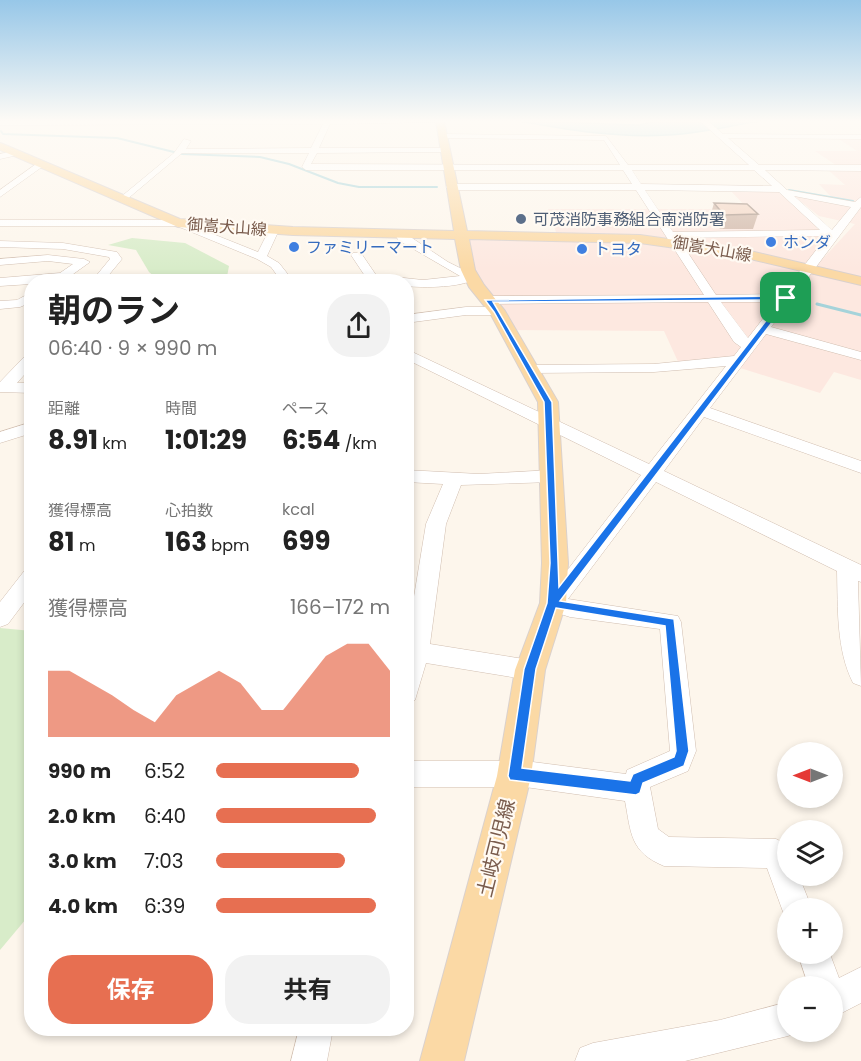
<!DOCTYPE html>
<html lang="ja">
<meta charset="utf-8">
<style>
body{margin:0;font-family:Poppins,"Noto Sans JP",sans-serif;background:#f2f2f2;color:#222;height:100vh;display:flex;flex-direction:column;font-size:22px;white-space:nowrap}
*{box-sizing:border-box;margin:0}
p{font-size:20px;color:#767676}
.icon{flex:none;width:33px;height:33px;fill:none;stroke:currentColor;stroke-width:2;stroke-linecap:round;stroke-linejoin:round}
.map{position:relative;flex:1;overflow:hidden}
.drawer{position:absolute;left:24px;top:274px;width:390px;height:762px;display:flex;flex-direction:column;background:#fff;border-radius:24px;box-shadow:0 3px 9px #0003}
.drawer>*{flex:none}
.needle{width:39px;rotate:270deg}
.tools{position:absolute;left:777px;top:742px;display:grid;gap:12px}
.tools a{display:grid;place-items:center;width:66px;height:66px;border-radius:50%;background:#fff;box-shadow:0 3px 9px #0003;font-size:30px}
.pin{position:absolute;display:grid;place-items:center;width:51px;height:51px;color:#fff;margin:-26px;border-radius:12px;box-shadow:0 3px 9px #0006}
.round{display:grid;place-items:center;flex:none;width:63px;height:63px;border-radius:24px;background:#f2f2f2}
.headline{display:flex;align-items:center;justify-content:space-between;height:102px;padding:0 24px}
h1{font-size:33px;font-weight:700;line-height:45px}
.metrics{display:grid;grid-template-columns:repeat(3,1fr);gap:9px;height:102px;padding:6px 24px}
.metrics div{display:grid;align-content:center}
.metrics b{font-size:26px;font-weight:700}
.metrics small{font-size:16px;font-weight:400}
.metrics p{font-size:16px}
.chart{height:168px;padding:12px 24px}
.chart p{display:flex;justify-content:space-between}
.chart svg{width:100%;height:108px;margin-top:6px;fill:#e76f51;opacity:.7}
.action{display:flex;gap:12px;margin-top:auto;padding:12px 24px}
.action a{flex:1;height:69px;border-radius:24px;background:#e76f51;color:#fff;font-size:24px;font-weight:700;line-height:69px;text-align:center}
.action a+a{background:#f2f2f2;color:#222}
ul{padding:0 24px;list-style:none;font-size:20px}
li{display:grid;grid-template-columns:96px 72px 1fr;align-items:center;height:45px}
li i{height:15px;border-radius:8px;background:#e76f51}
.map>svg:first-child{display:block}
</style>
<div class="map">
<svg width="861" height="1061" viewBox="0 0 861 1061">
<rect width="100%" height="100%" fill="#fdf6ec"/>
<path fill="#fde8e0" d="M836 137H861V380L834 372 820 393 734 366 738 361 680 366 664 331 507 330 477 287 461 233 557 235 548 209H748L730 190 784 191 825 237 809 269 793 291 855 224 819 216 790 193 833 199 819 184 845 185 827 169 840 168 815 151H857Z"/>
<path fill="#d8ecc9" d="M132 238 185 243 229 266 226 282H161L149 272 136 250 108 245Z
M0 628 32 631 31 913 0 950Z"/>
<path fill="#bfe3e8" stroke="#a5d3da" stroke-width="1.5" d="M519 121 639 125 658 121H759C728 126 698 134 667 135 617 138 568 130 519 121Z"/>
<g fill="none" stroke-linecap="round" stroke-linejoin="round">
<path stroke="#a5d3da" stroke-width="2" d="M1 131 3 134 117 138 182 154 260 157 289 164 338 183 359 187H437
M789 190 853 201"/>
<path stroke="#a5d3da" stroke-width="3" d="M817 304 861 315"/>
<g stroke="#d1beb0" stroke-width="1">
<path id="minor" d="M0 121 445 122 330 124 319 148H444L448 150 444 152 317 153 311 164 620 165 604 140 440 138 443 134 606 136 628 165H749L700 121H708L723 134 861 135V139L728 138 759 165H861V171L765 170 787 190 855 202 861 197V207L771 327 861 352V360L766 334 710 408 861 461V473L704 417 664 471 861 565V582L858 581 861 686 853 683C836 649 838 608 837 571L656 482 568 599 678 616 681 622 696 751 688 771 650 787 658 829 669 837 776 839 786 844 788 876H799L812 909H788L786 920 767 868 664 866C630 852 631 833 625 801L525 787H406V761H525L626 774 627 770 670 751 660 629 570 617 545 609 542 603 641 475 406 359V349L649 464 726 366 654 372 530 373 523 369 530 365 654 364 734 356 741 347 734 342 708 302 488 304 482 300 488 296 704 295 636 190H451L446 187 451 184H632L623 170H306L302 167 309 153H182L125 201 122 200V196L174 153 184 139 191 141 186 149 311 148 323 124 0 125ZM632 170H754L772 186 641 184ZM645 190 779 192 820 230 673 232ZM794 196 851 207 832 230ZM827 236 782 294 716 295 678 238ZM721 302H776L748 338Z
M15 151 18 155 0 159V154Z
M39 162 46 164 0 197V190Z
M0 220H178L258 252 269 230 274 227 279 230 267 256 279 263 294 282H282L271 267 257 259 177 226H0Z
M400 230 448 262 478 277C465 288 423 288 406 286V282H369L351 255 353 253H361L376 275 423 280 460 276 398 240 395 233Z
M0 241 63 243 117 252 122 259 103 282H91L110 259 109 257 63 249 0 247Z
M48 255 84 259 90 262 62 282 0 286V278L60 273 73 264 48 261 0 265V259Z
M32 292V302L20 307 0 309V301L17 300Z
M466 307H497L503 311 497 315H466L406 323V315Z
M32 353V366L17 383H32V393L0 392V382L27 354Z
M32 422V433L0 443V432Z
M406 470 479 474 552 470 561 476 552 482 461 485 446 524 430 644 530 660 538 663 542 670 538 677 530 680 426 663 415 700 406 703V645L426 524 443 484 406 482Z
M32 568V592L8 624 0 627V602L25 570Z
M798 954H830L839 978 861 967V1003L832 1018V987H809Z
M788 1002V1032H798L788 1036 685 1061H575L580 1048 593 1043 720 1020Z
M299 1029H333L327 1061H291Z"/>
</g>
<g stroke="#dad1cd" stroke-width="2">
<path id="major" d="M436 121H444L467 231 640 235 746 250 861 277V285L746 258 640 243 469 239 475 270 484 285 505 311 558 402 568 563 566 603 545 670 531 776 464 1061H420L497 776 515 670 540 603 542 563 538 402 490 313 469 287 461 270 455 239 293 235 178 227 0 150V143L3 144 180 219 293 227 454 231Z"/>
</g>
<use href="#minor" fill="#fff" fill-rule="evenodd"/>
<use href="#major" fill="#fbd9a5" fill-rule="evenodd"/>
</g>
<path fill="#d1b7a8" d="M714 203 758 214 753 229H720L710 217Z"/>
<path fill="#f3d5c3" stroke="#aa9588" stroke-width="1.5" d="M714 203 747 204 758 214 724 215Z"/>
<linearGradient id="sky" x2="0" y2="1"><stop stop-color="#97c7e8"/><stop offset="0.45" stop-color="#fefbf6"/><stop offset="1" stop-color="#fefbf6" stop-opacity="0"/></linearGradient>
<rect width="861" height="269" fill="url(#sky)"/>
<path fill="#1a73e8" stroke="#fff" stroke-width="1.5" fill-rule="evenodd" d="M786 296 789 300 560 601 674 619 689 751 684 766 643 783 640 793 636 795 510 780 508 776 524 669 547 603 550 563 544 402 494 312 485 300ZM782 300 559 587 552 402 493 302ZM556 608 665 626 676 751 674 757 633 774 630 781 522 768 536 669Z"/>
<circle fill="#5c6f8a" stroke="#fffaf3" stroke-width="2" cx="521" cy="219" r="6"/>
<g fill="#3f7fe0" stroke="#fffaf3" stroke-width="2">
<circle cx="771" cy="242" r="6"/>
<circle cx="294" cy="247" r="6"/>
<circle cx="582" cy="249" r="6"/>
</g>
<g text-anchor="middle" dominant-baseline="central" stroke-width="4.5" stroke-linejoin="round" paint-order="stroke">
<g font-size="16" fill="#4e5e75" stroke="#fffaf3" text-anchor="start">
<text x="533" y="219">可茂消防事務組合南消防署</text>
</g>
<g font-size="16" fill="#7a5c4d" stroke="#fffaf3">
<text transform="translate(227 227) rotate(4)">御嵩犬山線</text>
<text transform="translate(712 249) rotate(10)">御嵩犬山線</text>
</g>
<g font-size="16" fill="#366cbe" stroke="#fffaf3" text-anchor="start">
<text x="783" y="242">ホンダ</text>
<text x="306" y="247">ファミリーマート</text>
<text x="594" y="249">トヨタ</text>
</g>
<g font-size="20" fill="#7a5c4d" stroke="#fffaf3">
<text transform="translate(496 848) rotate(-76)">土岐可児線</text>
</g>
</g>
</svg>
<div class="tools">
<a><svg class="needle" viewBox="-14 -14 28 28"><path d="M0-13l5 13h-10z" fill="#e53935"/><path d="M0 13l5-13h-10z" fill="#767676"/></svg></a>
<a><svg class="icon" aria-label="layers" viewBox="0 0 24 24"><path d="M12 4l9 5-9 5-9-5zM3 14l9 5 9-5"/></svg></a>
<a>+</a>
<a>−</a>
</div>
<div class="pin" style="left:786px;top:298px;background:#1e9e55"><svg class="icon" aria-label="arrive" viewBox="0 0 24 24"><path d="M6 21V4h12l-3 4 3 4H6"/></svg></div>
<section class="drawer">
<div class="headline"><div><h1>朝のラン</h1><p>06:40 · 9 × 990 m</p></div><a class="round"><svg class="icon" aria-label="share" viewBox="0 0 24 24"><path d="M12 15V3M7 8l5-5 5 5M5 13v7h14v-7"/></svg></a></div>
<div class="metrics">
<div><p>距離</p><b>8.91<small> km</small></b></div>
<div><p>時間</p><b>1:01:29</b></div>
<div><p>ペース</p><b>6:54<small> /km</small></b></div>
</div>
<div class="metrics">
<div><p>獲得標高</p><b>81<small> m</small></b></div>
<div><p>心拍数</p><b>163<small> bpm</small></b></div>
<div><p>kcal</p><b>699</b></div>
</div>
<div class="chart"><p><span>獲得標高</span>166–172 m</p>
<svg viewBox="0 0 160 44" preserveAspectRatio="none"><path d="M0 44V17L10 17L20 22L30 27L40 33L50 38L60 27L70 22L80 17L90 22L100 33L110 33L120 22L130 11L140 6L150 6L160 17V44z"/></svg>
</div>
<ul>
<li><b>990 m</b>6:52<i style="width:82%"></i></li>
<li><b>2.0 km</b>6:40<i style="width:92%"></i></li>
<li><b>3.0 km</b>7:03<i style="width:74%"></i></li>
<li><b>4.0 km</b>6:39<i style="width:92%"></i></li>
</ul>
<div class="action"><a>保存</a><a>共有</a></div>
</section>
</div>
